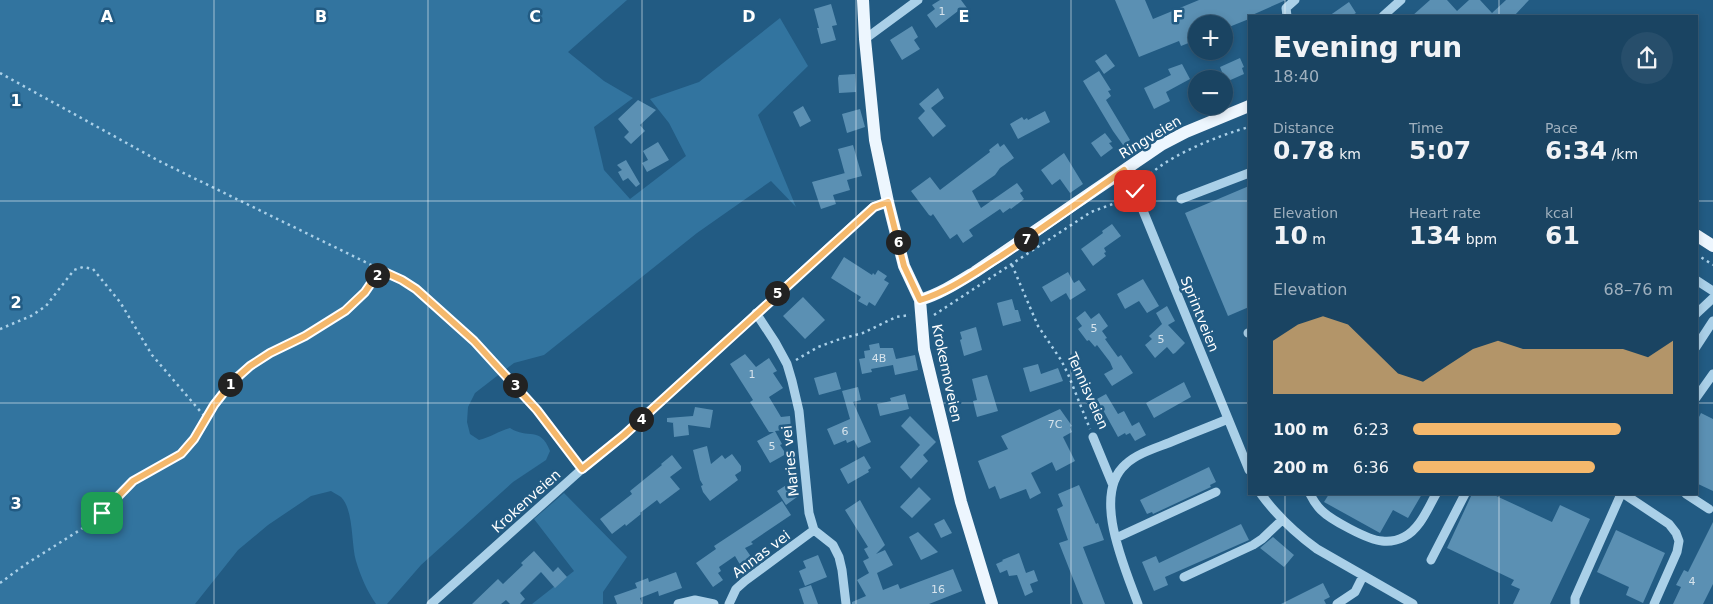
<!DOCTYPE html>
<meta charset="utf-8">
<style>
body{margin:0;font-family:"DejaVu Sans",sans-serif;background:#274e6b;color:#f1f3f6;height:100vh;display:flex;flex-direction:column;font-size:19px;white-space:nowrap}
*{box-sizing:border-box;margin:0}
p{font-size:16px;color:#9fb0be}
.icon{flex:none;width:28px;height:28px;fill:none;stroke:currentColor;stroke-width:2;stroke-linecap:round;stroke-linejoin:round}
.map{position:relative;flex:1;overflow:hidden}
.details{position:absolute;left:1248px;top:15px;width:450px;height:480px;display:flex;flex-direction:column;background:#1a4462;border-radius:0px;box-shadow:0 2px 8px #0003,0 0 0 1px #385c77}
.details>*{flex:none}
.fabs{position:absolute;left:1188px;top:15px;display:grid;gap:10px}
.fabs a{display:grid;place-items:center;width:45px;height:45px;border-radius:50%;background:#1a4462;box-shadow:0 2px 8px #0003,0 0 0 1px #385c77;font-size:25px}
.pin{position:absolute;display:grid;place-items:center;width:42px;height:42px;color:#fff;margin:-21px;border-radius:10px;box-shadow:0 2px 8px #0006}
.km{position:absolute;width:25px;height:25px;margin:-12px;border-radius:50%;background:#222;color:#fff;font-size:14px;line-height:25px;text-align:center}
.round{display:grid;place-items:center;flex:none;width:52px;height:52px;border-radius:26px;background:#274e6b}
.summary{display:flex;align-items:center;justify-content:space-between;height:85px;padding:0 25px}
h1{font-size:28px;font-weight:700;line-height:38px}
.metrics{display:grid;grid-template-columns:repeat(3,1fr);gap:8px;height:85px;padding:5px 25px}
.metrics div{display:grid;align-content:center}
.metrics b{font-size:25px;font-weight:700}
.metrics small{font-size:14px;font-weight:400}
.metrics p{font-size:14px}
.chart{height:140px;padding:10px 25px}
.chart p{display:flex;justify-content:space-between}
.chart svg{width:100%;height:90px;margin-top:5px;fill:#f4b86c;opacity:.7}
ul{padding:0 25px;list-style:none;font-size:16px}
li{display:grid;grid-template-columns:80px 60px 1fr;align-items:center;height:38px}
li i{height:12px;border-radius:6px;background:#f4b86c}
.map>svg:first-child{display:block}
</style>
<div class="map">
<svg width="1713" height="604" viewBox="0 0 1713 604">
<rect width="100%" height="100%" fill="#225b83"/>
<path fill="#32749f" d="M0 0H627L568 52 604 81 633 98 594 127 604 170 630 199 686 156 669 123 650 99 699 82 780 18 808 66 758 115 796 207 771 181 697 233 544 355 514 363 475 393 468 407 467 422 470 434 479 440C491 437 499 431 510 428 528 440 540 425 550 451L546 460 513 482 421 565 387 604H376C367 591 361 577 356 561 351 544 354 510 341 497 338 495 334 493 331 491L311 496 268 525 238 550 195 604H0Z
M564 493 627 557 603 592V604H532L574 571 534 519Z"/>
<path fill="#5b90b3" d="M940 0H961L970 12 963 17 958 11 936 28 927 15 935 9 932 5Z
M1115 0H1145L1153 19 1199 0H1286L1250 16 1249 19 1224 29V24H1196V40L1181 46 1179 41 1139 57Z
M1430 0H1447L1457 11 1469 0H1480L1492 13 1506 0H1529L1514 16H1412Z
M1349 2 1356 13 1351 16H1329Z
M831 4 837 25 832 26 836 40 821 44 817 28H819L814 9Z
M912 26 918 37 914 40 920 49 902 60 890 40Z
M1106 54 1115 66 1104 74 1095 61Z
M1240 58 1244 67 1242 68 1244 74 1226 82 1220 67Z
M1182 64 1190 79 1166 92 1170 101 1154 109 1144 88 1171 75 1168 69Z
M1099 71 1111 90 1108 91 1111 96 1106 100 1130 140 1123 145 1113 131 1083 81Z
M855 74 856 92 839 93 838 78 839 75Z
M938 88 944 98 931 108 946 126 933 137 918 118 925 111 919 104Z
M638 100 656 110 640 125 645 131 631 144 624 137 629 132 618 119Z
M803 106 811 121 800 127 793 112Z
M860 109 865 127 847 133 842 114Z
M1045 111 1050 122 1018 139 1010 124 1022 117 1024 120 1027 118 1028 120Z
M1105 133 1112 142 1109 143 1113 148 1101 157 1091 143Z
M658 142 669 160 647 172 642 163 648 160 643 151Z
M998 143 1000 147 1004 144 1014 158 1000 168 995 175 972 191 981 208 1017 183 1023 191 1020 193 1024 199 1011 209 1010 208 1003 213 1000 209 969 230 973 236 963 243 957 234 950 239 933 214 931 216 929 215 911 191 930 177 940 190 990 152 989 150Z
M853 145 862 176 847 180 850 190 833 195 836 204 821 209 812 182 845 173 846 178 838 149Z
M1064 153 1083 184 1070 193 1060 179 1052 185 1041 170Z
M626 160 640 184 636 187 628 178 623 181 618 172 622 170 617 165Z
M1249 186V307L1228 316 1185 213Z
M1112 224 1121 236 1104 248 1106 252 1104 253 1106 256 1093 266 1081 249 1103 233 1102 231Z
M844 257 872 275 873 273 875 275 878 270 887 276 884 280 889 283 875 306 869 302 867 306 858 301 861 297 831 278Z
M1068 272 1074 283 1079 280 1086 290 1070 300 1066 293 1051 302 1042 287Z
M1143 279 1159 306 1147 313 1139 301 1125 309 1117 294Z
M803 297 825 320 805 339 783 316Z
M1012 299 1015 310H1018L1021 321 1003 326 997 303Z
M1167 306 1175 321 1168 325 1185 343 1175 353 1173 354 1167 347 1155 358 1145 345 1152 339 1149 336 1162 324 1156 313Z
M1085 311 1091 319 1099 313 1108 326 1102 331 1107 338 1105 339 1118 357 1121 355 1133 373 1112 386 1104 374 1113 369 1110 362 1097 345 1095 347 1089 340 1087 341 1078 329 1082 326 1076 318Z
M976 327 982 350 964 356 960 340 962 339 960 332Z
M879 343 880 348H893L896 359 915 355 918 370 895 375 893 365 871 369 872 372 862 374 859 359 865 358 864 351 870 350 869 345Z
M745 354 756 367 769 358 777 371 773 373 783 388 769 397 781 417 790 416 791 429 775 431 782 444 780 445 786 454 770 463 757 441 774 432H769L750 402 753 400 730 364Z
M1038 364 1041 374 1058 368 1063 381 1030 392 1023 368Z
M836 372 841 389 819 395 814 378Z
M987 375 998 411 977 417 973 401 977 400 972 379Z
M1184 382 1191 397 1154 418 1146 403Z
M858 387 861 400 853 402 871 442 858 448 854 440 847 443 846 440 834 445 827 429 850 419 842 391Z
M905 394 909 409 880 416 877 404 891 401 890 398Z
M1106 394 1118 414 1124 411 1132 426 1139 422 1146 435 1135 441 1130 433 1126 435 1125 433 1118 437 1097 399Z
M695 407 713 410 710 428 688 425 689 435 674 437 673 423H674L667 422V418L693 416Z
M1060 409 1072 426 1070 427 1072 432 1063 437 1075 461 1056 471 1052 462 1031 473 1041 493 1030 499 1026 489 1000 499 995 486 989 489 978 461 1008 449 1001 436Z
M1701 413 1713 419V491L1696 483V423Z
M910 416 936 442 923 455 928 461 911 479 900 467 920 445 901 426Z
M707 446 711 464 722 455 725 459 732 454 741 466V471L735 475 738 480 710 501 703 492 701 486 703 485 700 480 693 450Z
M672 455 682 468 670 477 680 489 660 504 657 500 640 513 641 514 626 526 625 524 612 534 600 519 632 494 630 491 662 465 661 464Z
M864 456 871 468 868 470 869 472 848 484 840 469Z
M1209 467 1216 482 1210 485 1211 487 1153 514 1152 512 1147 514 1140 500Z
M788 484 797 497 786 505 777 491Z
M1079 485 1096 524 1098 523 1104 540 1083 547 1105 604H1083L1059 543 1068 540 1057 509 1063 506 1058 494Z
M919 487 931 499 912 518 900 507Z
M1329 494H1422L1408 518 1393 510 1380 533 1324 502Z
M1472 494H1492L1552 522 1560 505 1590 519 1550 604H1513L1520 589 1511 585 1514 580 1447 548Z
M860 500 885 545 876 554 885 550 893 565 877 573 883 590 898 584 900 589 953 569 962 591 929 604H852V602L866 596 857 580 869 573 863 561 869 558 864 549 868 547 845 510Z
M782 501 791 515 751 542 753 544 745 548 754 561 742 568 735 556 719 567 721 571 718 573 723 580 713 587 696 563 716 549 714 546Z
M944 519 952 533 941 538 934 524Z
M1713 522V584L1703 604H1673L1681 587 1676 585 1684 570 1688 572Z
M1241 524 1249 540 1165 577 1168 585 1154 591 1142 562 1156 556 1159 563Z
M1616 530 1665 553 1643 603 1626 595 1629 587 1597 572Z
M918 532 938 552 921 560 909 537Z
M1273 537 1294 555 1284 567 1260 548Z
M534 551 553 572 558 567 567 577 555 588 541 572 520 593 525 599 520 604H510L506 600 501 604H472L498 579 503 584 523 565 521 563Z
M1019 553 1026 573 1034 570 1038 581 1030 584 1033 592 1025 596 1017 575 1009 576 1007 570 1000 573 996 564 1003 561 1002 560Z
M818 555 827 577 805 586 799 571 806 568 803 561Z
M676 572 682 588 659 596 658 591 640 598 642 604H617L614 596 637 588 635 583 648 578 649 582Z
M1323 583 1330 597 1324 600 1326 604H1281Z
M811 585 818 604H804L799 589Z"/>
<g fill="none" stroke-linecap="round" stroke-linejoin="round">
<path stroke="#aad0e8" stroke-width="2.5" stroke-dasharray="2.5 4" stroke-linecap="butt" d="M0 73 159 161 402 280 416 289 474 341 537 410 577 462
M1142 184C1157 159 1220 135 1249 127
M1696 254 1713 265
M1012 265 1038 326 1061 360 1068 374 1090 429
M934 315 1091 212 1118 202 1126 197
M0 329 31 316 46 306 74 270 83 267 93 269 120 302 152 355 206 418
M796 360 818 347 840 339 863 333 896 317 910 315
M0 583 26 564 80 530 103 513 133 481 181 455 195 439 214 405 232 382 250 366 270 353 305 336 345 311 365 292 380 270"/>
<path stroke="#aad0e8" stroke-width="9" d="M1287 16 1286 8 1295 0
M1383 16 1401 0
M865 39 918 0
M1125 170 1135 191 1249 470
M1181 199 1249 173
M1696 280 1713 291
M756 313 775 342 787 364 792 381 799 411 809 513 814 530 833 545 839 557 842 570 846 604
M1696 314 1713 298
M1248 333H1249
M1696 347 1713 321
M1696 398 1713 374
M1093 437 1112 483
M1261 494C1277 516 1295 533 1317 549L1413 604
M1310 494C1313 500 1316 505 1321 510 1331 520 1368 540 1382 541 1389 542 1398 540 1404 537 1420 529 1428 508 1436 494
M1624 494 1669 524 1676 533 1679 541 1677 552 1654 604
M1686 494 1709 509
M1116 538 1216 492
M1431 560 1465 494
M1184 577 1253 545 1262 539 1282 520
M431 604 582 469 624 435 873 207 888 202
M678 604 695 600 714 604
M729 604 736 589 745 581 814 530
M1138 604C1125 568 1091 494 1126 464 1138 453 1156 448 1171 442 1190 434 1209 427 1228 419
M1337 604 1355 592 1363 576
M1575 604V598L1621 494"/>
<path stroke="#edf6fe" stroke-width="12" d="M863 0 865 39 875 140 888 202 904 266 920 300 924 349 961 502 992 604
M1696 235 1713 246
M920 300C940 294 957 283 975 272L1161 145 1186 132 1249 106"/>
</g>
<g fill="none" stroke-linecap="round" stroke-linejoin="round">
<g stroke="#fff" stroke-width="10">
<path id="route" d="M102 513 133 481 181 454 194 439 214 405 232 382 250 366 270 353 305 336 345 311 365 292 380 270 402 280 416 289 474 341 537 410 582 469 624 435 874 207 888 202 904 266 920 300C950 291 975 272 1001 256 1043 228 1083 199 1124 170L1135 191"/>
</g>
<use href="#route" stroke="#f4b86c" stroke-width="6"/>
</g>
<path fill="none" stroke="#fff" stroke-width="1" stroke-opacity="0.55" d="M214 0V604M428 0V604M642 0V604M856 0V604M1071 0V604M1285 0V16M1499 0V16M0 201H1249M1696 201H1713M0 403H1249M1696 403H1713M1285 494V604M1499 494V604"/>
<g text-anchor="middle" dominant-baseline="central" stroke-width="5" stroke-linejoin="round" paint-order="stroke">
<g font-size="11" fill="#d6e3ec">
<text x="942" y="11">1</text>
<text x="1094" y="328">5</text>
<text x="1161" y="339">5</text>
<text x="879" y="358">4B</text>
<text x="752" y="374">1</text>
<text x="1055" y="424">7C</text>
<text x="845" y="431">6</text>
<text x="772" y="446">5</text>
<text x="1692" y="581">4</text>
<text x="938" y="589">16</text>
</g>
<g font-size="14" fill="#fff" stroke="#225b83">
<text transform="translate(1150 137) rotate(-31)">Ringveien</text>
<text transform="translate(1200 314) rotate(68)">Sprintveien</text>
<text transform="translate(947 373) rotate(78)">Krokemoveien</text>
<text transform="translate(1088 391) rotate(66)">Tennisveien</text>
<text transform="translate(790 461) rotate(-96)">Maries vei</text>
<text transform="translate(526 501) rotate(-42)">Krokenveien</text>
<text transform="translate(761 554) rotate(-37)">Annas vei</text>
</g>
</g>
<g font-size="16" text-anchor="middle" font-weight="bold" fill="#fff" stroke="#225b83" stroke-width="5" stroke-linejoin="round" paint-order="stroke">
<text x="107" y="22">A</text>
<text x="321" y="22">B</text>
<text x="535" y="22">C</text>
<text x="749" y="22">D</text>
<text x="964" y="22">E</text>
<text x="1178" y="22">F</text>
<text x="16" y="106">1</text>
<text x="16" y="308">2</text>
<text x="16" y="509">3</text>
</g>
</svg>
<div class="fabs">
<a>+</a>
<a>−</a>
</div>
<div class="pin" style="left:102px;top:513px;background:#1e9e55"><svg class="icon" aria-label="arrive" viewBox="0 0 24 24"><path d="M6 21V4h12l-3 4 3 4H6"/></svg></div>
<div class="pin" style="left:1135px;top:191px;background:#d93025"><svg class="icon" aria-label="check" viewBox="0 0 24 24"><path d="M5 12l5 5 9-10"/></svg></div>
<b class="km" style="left:230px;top:384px">1</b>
<b class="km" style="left:377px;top:275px">2</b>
<b class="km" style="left:515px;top:385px">3</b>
<b class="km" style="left:641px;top:419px">4</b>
<b class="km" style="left:777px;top:293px">5</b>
<b class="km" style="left:898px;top:242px">6</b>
<b class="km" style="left:1026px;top:239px">7</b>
<section class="details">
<div class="summary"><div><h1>Evening run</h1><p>18:40</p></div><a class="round"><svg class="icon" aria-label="share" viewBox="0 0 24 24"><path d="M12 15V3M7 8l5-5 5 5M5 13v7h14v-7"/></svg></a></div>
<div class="metrics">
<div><p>Distance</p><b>0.78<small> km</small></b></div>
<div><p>Time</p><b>5:07</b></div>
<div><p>Pace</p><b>6:34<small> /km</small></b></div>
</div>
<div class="metrics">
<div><p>Elevation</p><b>10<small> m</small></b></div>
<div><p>Heart rate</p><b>134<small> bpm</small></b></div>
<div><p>kcal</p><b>61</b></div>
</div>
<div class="chart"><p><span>Elevation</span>68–76 m</p>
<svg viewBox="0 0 160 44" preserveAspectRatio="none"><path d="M0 44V18L10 10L20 6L30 10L40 22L50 34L60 38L70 30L80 22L90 18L100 22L110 22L120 22L130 22L140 22L150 26L160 18V44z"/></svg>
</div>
<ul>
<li><b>100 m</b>6:23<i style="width:80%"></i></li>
<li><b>200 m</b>6:36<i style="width:70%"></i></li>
</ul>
</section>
</div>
